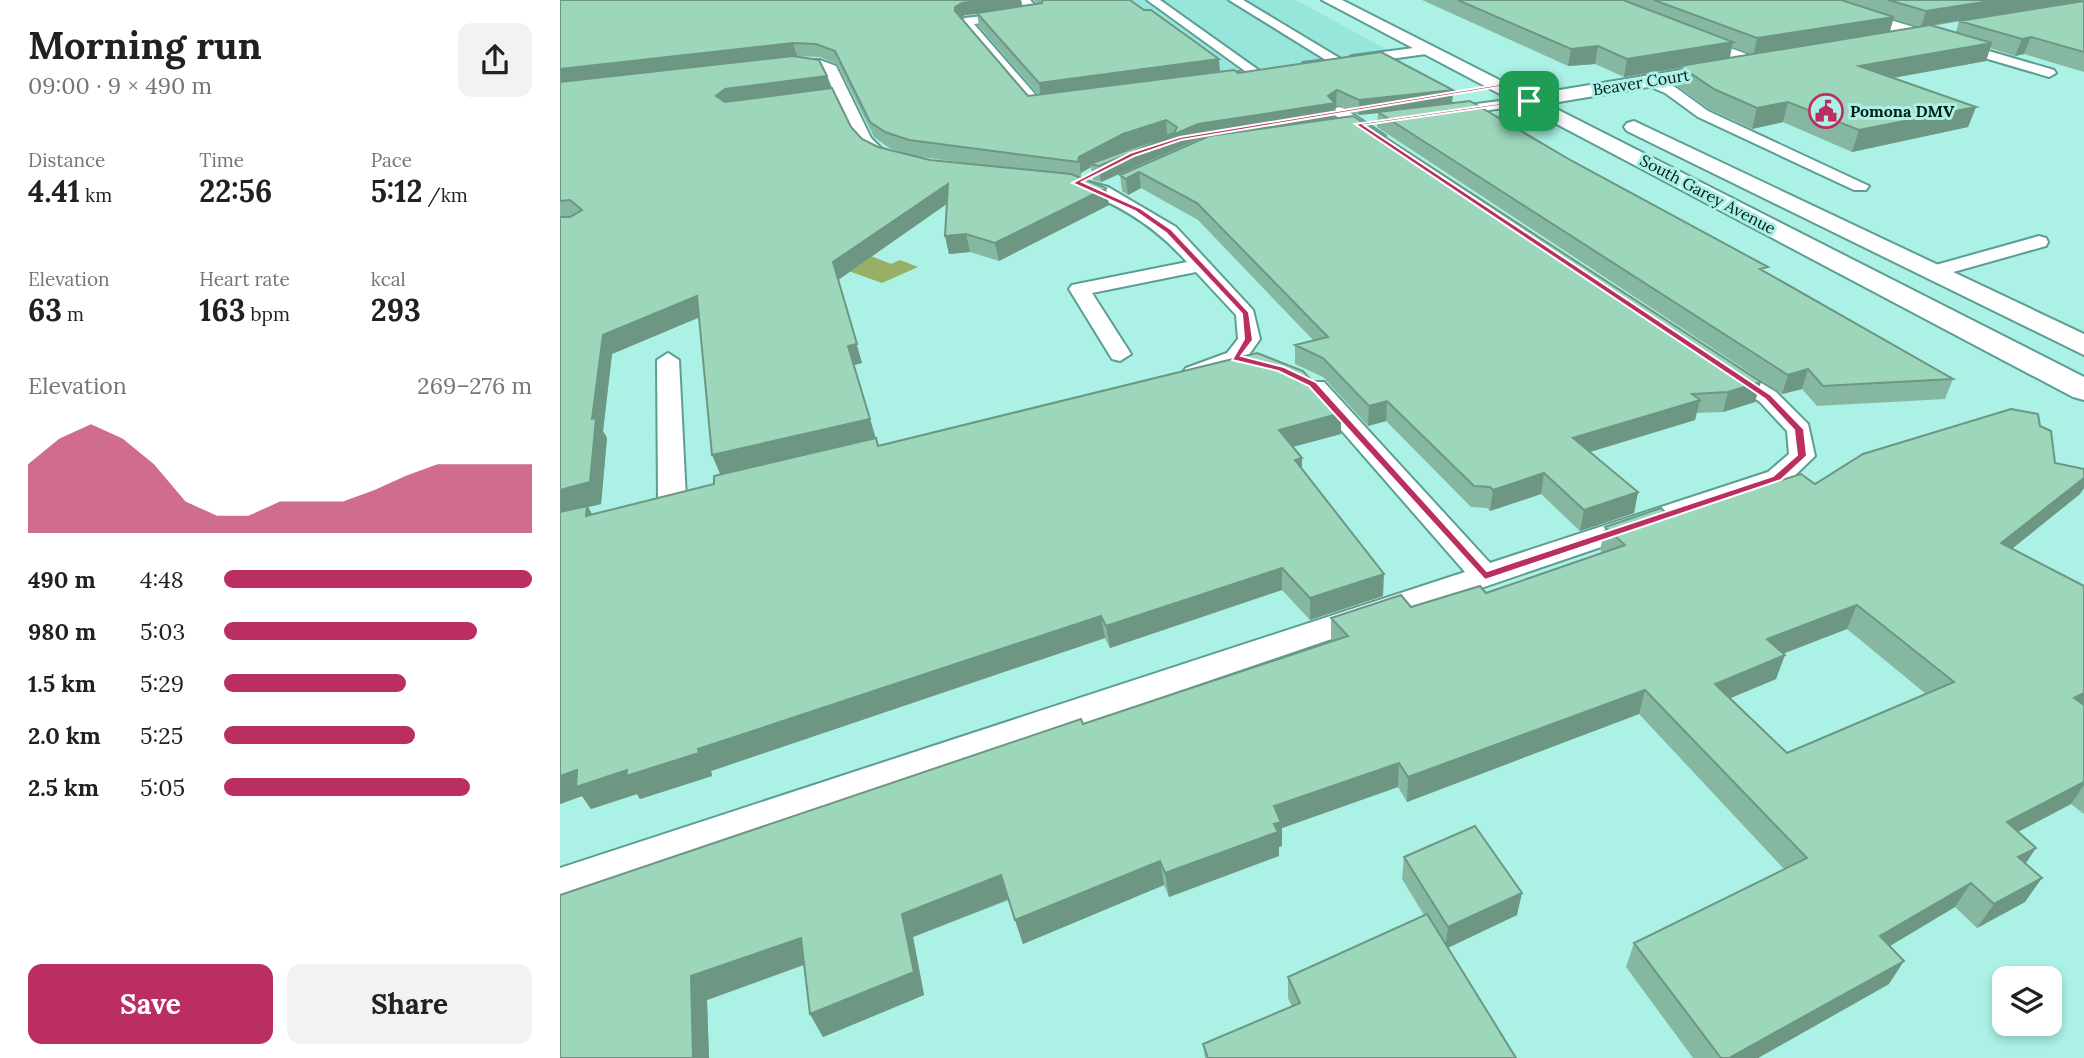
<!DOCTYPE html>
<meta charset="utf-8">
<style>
body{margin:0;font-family:Lora,serif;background:#f2f2f2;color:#202124;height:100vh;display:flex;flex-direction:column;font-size:26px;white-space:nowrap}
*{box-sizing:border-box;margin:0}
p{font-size:23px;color:#757577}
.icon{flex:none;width:38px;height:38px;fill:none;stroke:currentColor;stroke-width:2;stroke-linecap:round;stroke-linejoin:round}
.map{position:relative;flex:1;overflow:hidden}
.details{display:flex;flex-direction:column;background:#fff;width:560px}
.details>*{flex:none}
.fabs{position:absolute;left:1432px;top:966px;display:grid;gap:14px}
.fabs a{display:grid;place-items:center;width:70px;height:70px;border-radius:14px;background:#fff;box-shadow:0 4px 10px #0003;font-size:35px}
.pin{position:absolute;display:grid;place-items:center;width:60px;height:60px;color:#fff;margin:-30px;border-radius:14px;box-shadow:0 4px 10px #0006}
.round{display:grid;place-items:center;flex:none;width:74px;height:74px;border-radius:14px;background:#f2f2f2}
.overview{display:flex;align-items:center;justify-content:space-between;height:119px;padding:0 28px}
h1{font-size:38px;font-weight:700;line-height:52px}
.figures{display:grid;grid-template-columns:repeat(3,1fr);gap:10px;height:119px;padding:7px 28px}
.figures div{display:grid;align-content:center}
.figures b{font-size:30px;font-weight:700}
.figures small{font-size:19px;font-weight:400}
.figures p{font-size:19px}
.chart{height:196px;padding:14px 28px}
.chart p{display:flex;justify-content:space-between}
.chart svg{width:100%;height:126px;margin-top:7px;fill:#bb2e61;opacity:.7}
.cta{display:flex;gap:14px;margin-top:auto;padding:14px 28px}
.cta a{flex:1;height:80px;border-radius:14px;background:#bb2e61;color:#fff;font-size:28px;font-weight:700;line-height:80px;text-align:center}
.cta a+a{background:#f2f2f2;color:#202124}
ul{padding:0 28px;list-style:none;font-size:23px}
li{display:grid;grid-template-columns:112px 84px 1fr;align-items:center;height:52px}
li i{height:18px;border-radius:9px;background:#bb2e61}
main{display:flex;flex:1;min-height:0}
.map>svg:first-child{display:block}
</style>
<main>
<section class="details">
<div class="overview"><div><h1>Morning run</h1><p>09:00 · 9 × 490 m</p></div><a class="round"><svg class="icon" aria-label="share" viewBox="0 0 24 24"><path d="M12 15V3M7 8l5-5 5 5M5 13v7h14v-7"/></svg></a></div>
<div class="figures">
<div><p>Distance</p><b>4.41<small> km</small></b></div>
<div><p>Time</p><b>22:56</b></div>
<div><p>Pace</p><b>5:12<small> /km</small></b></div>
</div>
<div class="figures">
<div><p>Elevation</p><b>63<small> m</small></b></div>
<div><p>Heart rate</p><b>163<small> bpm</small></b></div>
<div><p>kcal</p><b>293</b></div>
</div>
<div class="chart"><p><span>Elevation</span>269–276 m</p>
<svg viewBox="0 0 160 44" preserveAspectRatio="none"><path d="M0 44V20L10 11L20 6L30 11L40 20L50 33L60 38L70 38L80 33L90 33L100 33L110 29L120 24L130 20L140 20L150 20L160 20V44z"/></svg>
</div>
<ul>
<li><b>490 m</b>4:48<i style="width:100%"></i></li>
<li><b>980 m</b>5:03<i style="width:82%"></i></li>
<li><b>1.5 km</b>5:29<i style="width:59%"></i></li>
<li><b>2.0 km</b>5:25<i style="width:62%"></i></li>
<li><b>2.5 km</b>5:05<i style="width:80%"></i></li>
</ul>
<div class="cta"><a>Save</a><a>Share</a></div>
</section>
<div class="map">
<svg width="1524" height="1058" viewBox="0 0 1524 1058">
<rect width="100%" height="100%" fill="#abf1e6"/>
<path fill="#97e6db" d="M448 0H736L846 60 448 119 372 19 457 10Z"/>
<path fill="#97b065" d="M311 256 331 264 340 260 358 267 322 283 283 269Z"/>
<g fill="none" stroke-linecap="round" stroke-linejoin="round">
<g stroke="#5a9e95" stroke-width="4">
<path id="lane" d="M458 0H470L483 13 477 16 414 24 480 100 506 98V104L471 108 399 22 405 18 468 11Z
M587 0H600L704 74 697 78 661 81V75L685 71Z
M669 0H683L786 62 779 66 743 69V63L766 60Z
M1135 35 1203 60 1205 63 1193 66 1131 42 1129 39Z
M1391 40 1494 70 1496 73 1489 77 1387 47 1385 44Z
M869 46 875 50 874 53 792 64 785 60 792 56Z
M260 60 276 66 311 138 321 148 341 157V163C300 174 278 99 265 71 251 65 231 73 218 64L225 60Z
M1089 77 1115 87 1148 111 1309 186 1306 190H1294L1138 117 1105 93 1084 84 1082 81Z
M969 97 974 98V104L886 116 879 112 886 108Z
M778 107 783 108 825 136 817 141 812 139 773 114 771 111Z
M511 177 548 187 616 227 693 310 700 339 683 363 634 380 626 378 622 373 626 368 667 353 678 339 676 315 636 272 532 293 571 354 560 361 552 359 509 289 512 285 627 262C593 224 554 200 505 186L502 182Z
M1479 236 1486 238 1488 242 1486 246 1372 278 1362 272 1365 268Z
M108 353 119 360 126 499 122 505H102L98 499 97 360Z
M1168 363 1216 392 1248 424 1255 456 1226 484 0 902V868L905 572 748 392 744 387 748 382H764L930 563 1208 472 1229 454 1227 431 1200 402 1160 375 1157 370 1160 365Z"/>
</g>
<g stroke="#5a9e95" stroke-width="4">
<path id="street" d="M1238 0H1262L1371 32 1374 36 1365 41 1359 40Z
M1170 62 1179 68 1177 72 969 107 959 101 969 95Z"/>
</g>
<g stroke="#5a9e95" stroke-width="4">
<path id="primary" d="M762 0H782L1524 377V400L1513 397Z
M1074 121 1524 334V355L1067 131 1064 127 1067 123Z"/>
</g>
<use href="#lane" fill="#fff" fill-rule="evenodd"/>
<use href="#street" fill="#fff" fill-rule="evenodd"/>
<use href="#primary" fill="#fff" fill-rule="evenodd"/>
</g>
<path fill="#86b8a1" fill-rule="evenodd" d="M0 0H461L462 6 478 4 474 0H570L660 72 893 90 892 103 1012 161 1393 379 1385 399 1257 406 1242 389 1222 394 817 127 818 113 799 115 777 105 775 106V118L1195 402 1163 412 1136 413 1135 420 1030 452 1078 492 1074 513 1020 531 981 494 930 511 927 508 911 507 826 421 808 426 763 377 735 364V345L753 340 638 220 581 188 568 195 562 191 560 175 643 139H639L541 182 533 180 531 167 521 173V178L546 188 549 205 439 261 410 252 389 254 385 236 387 204 278 280 302 363 294 365 318 446 781 413V434L733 447 742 458V469L823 596 750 620 722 590 550 648 545 638 151 771 152 776 80 799 77 794 31 809 22 796 0 804ZM417 14 419 26 479 95 468 96 400 18 405 15ZM237 56 260 57 278 65 314 137 329 148 351 155 318 147 302 139 291 127 271 89 267 76ZM602 137 554 155 565 150ZM354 156 427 166 370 160ZM139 317 160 475 154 484 32 514 28 507 41 504 47 438 43 431 52 354Z
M862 0H1524L1372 26 1396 32 1399 21 1524 1V72L1464 54 1455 56 1430 48 1426 61 1333 78 1416 107 1408 127 1292 152 1223 122 1192 129 1149 109 1116 85 1120 68 1064 77 1035 64 1008 66ZM1333 19 1359 27 1330 32ZM1172 47 1190 54 1170 58Z
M1480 426 1495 463 1524 469V488L1520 494 1452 549 1524 586V814L1511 804 1458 832 1466 863 1465 902 1417 928 1395 907 1330 946 1329 984 1198 1058H1133L1066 967 1074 943 1224 869 1079 714 847 802 838 787 722 828V846L719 847V856L609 897 604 885 463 944 449 900 353 937 364 995 263 1037 250 1014 244 965 147 1000 149 1058H0L523 724 771 642V618L851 607 926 593 1043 553 1040 550 1045 527 1255 484ZM1287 629 1366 694 1227 753 1170 698 1216 679 1223 653Z
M844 857 957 915 888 948 956 1058H645L643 1044 732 1006 728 998V977L864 915 842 879Z"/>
<path fill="#6d9683" d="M431 0H461L463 9 405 15 398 20 395 11V7L402 3Z
M1437 0H1524L1361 27 1366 11Z
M1334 17 1329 33 1193 56 1197 38Z
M1471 37 1464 54 1455 56 1462 39Z
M1173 42 1169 59 1120 66V68L1064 77 1067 59Z
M233 43 237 56 0 84V69Z
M1432 43 1426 61 1293 85 1299 66Z
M1038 46 1035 64 1008 66 1011 49Z
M659 59 660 73 481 97 479 83Z
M267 76 271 90 161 111 156 96 165 89Z
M777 90 775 118 639 139 541 182 539 166 638 124 768 96Z
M893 90 892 105 818 112V113L799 115V100Z
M1228 102 1223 122 1192 129 1197 108Z
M1416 107 1408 127 1292 152 1299 130Z
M606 120 607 136 565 150 535 165 530 164 531 167 521 173V178L519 157 563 134Z
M579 172 581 188 568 195 566 179Z
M388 184 392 200 278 280 302 363 294 365 316 439 161 476 152 455 288 346 273 262Z
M546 188 549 205 439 261 435 243Z
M406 234 410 252 389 254 385 236Z
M137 296 145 315 52 354 43 431 47 438 41 504 28 507 39 527 0 514V490L32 419 43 335Z
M1248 369 1242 389 1222 394 1228 375Z
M1201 382 1195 402 1163 412 1168 392Z
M1140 400 1135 420 1010 458 1013 438Z
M827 401 826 421 808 426 809 406Z
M781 413V434L720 450 719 430Z
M742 458V479L735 460Z
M984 473 981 494 930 511 933 490Z
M1524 478V488L1520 494 1429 567 1441 543Z
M1078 492 1074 513 1020 531 1024 510Z
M722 568V590L550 648 546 626Z
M824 574 823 596 750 620V598Z
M1297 605 1287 629 1199 663 1207 639Z
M541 616 545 638 151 771 152 776 80 799 77 794 31 809 22 796 0 804V776L17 770H67L138 749Z
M1225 655 1216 679 1147 708 1155 684Z
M1085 690 1079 714 847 802 848 777Z
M1524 693V710L1514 698Z
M839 763 838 787 722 828V846L719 847V856L609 897 605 873 714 806Z
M1524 782V785L1511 804 1431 846 1447 822Z
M1476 848 1460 872 1458 857Z
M600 861 604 885 463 944 455 920Z
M441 875 449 899 353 937 364 995 263 1037 250 1014 342 914Z
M1482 878 1465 902 1417 928 1434 904Z
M1411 883 1395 907 1306 960 1320 936Z
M962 893 957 915 885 949 888 927Z
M241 938 254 961 147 1000 149 1058H133L131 976Z
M1344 961 1329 984 1198 1058H1169Z"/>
<path fill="#9cd6bb" stroke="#6d9683" stroke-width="2" fill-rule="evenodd" d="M0 0H431L402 3 395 7V11L468 96 674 70 678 73 821 52 893 90 799 100 777 90 768 96 775 103 638 124 539 166 530 164 614 133 617 127 606 120 563 134 519 157 518 162 349 140 325 132 310 122 275 51 256 44 233 43 0 69Z
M483 0H570L584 10H591L659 59 479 83 417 13 482 3Z
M898 0H1063L1173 42 1067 59 1038 46 1011 49Z
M1094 0H1281L1334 17 1197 38Z
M1328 0H1437L1366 11Z
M1524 1V52L1471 37 1462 39 1399 21Z
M1370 25 1432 43 1299 66 1416 107 1299 130 1228 102 1197 108 1154 89 1120 66Z
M233 56 259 60 267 76 165 89 156 96 165 102 272 88 291 127 302 139 318 147 370 160 511 174 546 188 435 243 406 234 385 236 388 184 273 262 297 344 288 346 310 419 152 455 137 296 43 335 32 419 36 418 30 482 0 490V217H10L22 210 10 200 0 201V82Z
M910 101 1012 161 1208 267 1200 269 1393 379 1263 386 1248 369 1228 375 818 112Z
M793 116 1201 382 1168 392 1132 394 1140 400 1013 438 1078 492 1024 510 984 473 933 490 930 487 914 486 827 401 809 406 763 358 735 345 768 337 637 203 579 172 566 179 560 175 649 136Z
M697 353 743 371 781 413 719 430 742 458 735 460 824 574 750 598 722 568 546 626 541 616 138 749 139 753 66 776 67 770 16 787 17 770 0 776V512L27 506 26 516 154 484V476L316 438 318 446Z
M1451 409 1478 414 1480 426 1491 431 1495 463 1524 469V478L1441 543 1524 586V693L1514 698 1524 705V782L1447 822 1476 848 1458 857 1482 878 1434 904 1411 883 1320 936 1344 961 1169 1058H1161L1074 943 1247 858 1085 690 848 777 839 763 714 806 721 822 714 824 718 832 605 873 600 861 455 920 441 875 342 914 354 972 250 1014 241 938 131 976 133 1058H0V895L521 719 523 724 788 636 771 618 841 595 851 607 920 586 926 593 1065 545 1045 527 1101 508 1108 515 1241 474 1255 484 1303 454ZM1297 605 1394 682 1227 753 1155 684 1225 655 1207 639Z
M915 826 962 893 888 927 844 857Z
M867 914 956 1058H648L643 1044 740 1003 728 977Z"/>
<path fill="#bb2e61" stroke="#fff" stroke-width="2" fill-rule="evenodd" d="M941 84 972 101 804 125 1211 395 1244 429 1247 456 1221 480 925 580 749 386 718 371 672 360 684 339 682 314 606 233 575 211 512 183 570 153 620 137ZM938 87 962 100 795 124 1205 399 1234 430 1237 455 1213 476 927 571 756 382 724 367 681 356 693 340 689 312 612 230 580 208 522 182 574 156 621 140Z"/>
<defs>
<g id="civic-ring" transform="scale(1.75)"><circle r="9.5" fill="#abf1e6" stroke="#bb2e61" stroke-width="1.5"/><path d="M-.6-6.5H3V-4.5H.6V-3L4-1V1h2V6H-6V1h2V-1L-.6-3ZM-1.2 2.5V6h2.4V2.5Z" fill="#bb2e61"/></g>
</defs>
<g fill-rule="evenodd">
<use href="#civic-ring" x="1266" y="111"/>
</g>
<g text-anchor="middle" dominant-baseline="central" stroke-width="6" stroke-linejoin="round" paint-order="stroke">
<g font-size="16" fill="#001b18" stroke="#abf1e6">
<text transform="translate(1081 82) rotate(-9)">Beaver Court</text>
<text transform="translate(1148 194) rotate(28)">South Garey Avenue</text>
</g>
<g font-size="16" font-weight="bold" fill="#001b18" stroke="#abf1e6" text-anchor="start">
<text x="1290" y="111">Pomona DMV</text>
</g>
</g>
</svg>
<div class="fabs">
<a><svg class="icon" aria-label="layers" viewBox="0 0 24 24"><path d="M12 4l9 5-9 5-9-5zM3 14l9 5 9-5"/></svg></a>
</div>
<div class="pin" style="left:969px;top:101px;background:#1e9e55"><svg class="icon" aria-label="arrive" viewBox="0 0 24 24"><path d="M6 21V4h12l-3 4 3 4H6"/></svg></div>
</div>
</main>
